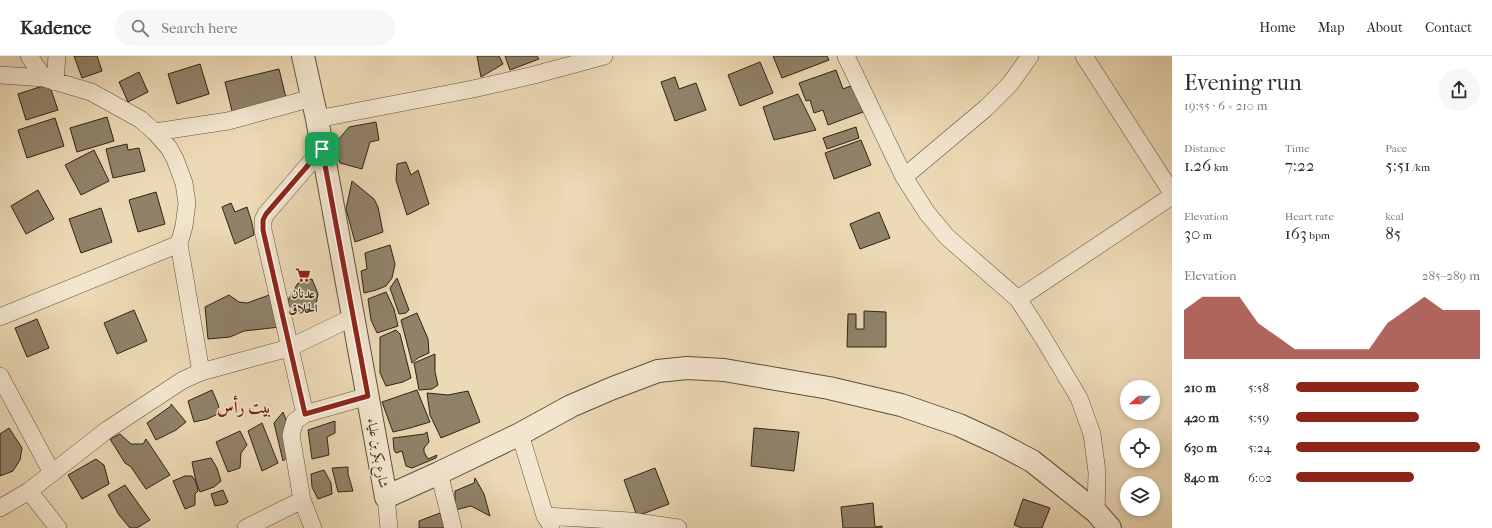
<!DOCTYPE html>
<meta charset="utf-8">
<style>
body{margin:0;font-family:"IM FELL French Canon",Amiri,serif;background:#f7f7f7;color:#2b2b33;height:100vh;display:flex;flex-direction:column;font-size:15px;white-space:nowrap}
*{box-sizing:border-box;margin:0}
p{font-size:13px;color:#7c7c81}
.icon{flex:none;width:22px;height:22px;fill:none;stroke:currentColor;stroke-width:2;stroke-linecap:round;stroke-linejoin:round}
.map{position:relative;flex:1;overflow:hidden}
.drawer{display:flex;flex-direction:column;background:#fff;width:320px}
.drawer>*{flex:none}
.needle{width:26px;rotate:249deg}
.tools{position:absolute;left:1120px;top:324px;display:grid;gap:8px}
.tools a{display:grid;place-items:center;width:40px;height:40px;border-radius:50%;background:#fff;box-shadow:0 2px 6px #0003;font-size:20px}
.pin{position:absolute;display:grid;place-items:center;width:34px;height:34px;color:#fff;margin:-17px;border-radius:8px;box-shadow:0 2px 6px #0006}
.round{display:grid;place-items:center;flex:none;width:42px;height:42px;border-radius:21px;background:#f7f7f7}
.overview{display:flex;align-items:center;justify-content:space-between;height:68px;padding:0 12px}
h1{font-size:22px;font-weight:600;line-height:30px}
.stats{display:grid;grid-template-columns:repeat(3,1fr);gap:6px;height:68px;padding:4px 12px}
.stats div{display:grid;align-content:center}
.stats b{font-size:17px;font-weight:600}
.stats small{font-size:11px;font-weight:400}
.stats p{font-size:11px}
.chart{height:112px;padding:8px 12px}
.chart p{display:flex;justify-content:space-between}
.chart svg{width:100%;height:72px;margin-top:4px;fill:#8f2418;opacity:.7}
ul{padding:0 12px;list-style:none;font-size:13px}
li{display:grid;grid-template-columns:64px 48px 1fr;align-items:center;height:30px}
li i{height:10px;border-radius:5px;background:#8f2418}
header{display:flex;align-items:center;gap:24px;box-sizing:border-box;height:56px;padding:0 20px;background:#fff;border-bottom:1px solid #e1e1e2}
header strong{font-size:19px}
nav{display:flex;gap:22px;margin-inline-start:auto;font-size:14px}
.search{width:280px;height:36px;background:#f7f7f7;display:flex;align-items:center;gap:10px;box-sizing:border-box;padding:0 14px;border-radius:22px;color:#7c7c81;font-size:15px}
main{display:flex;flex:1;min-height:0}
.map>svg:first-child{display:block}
</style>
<header>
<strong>Kadence</strong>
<div class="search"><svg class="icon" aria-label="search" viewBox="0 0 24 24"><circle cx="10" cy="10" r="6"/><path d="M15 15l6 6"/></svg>Search here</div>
<nav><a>Home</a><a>Map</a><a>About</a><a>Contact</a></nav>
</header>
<main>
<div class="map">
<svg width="1172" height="472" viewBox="0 0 1172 472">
<rect width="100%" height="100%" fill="#ecd9b5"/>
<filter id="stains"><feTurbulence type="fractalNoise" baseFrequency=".005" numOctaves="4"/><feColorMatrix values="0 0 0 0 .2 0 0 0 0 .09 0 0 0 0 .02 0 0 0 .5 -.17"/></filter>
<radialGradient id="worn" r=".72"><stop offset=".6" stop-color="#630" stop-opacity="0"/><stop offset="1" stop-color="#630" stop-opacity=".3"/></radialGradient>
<path fill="#908269" stroke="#2d2316" d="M74 0H97L102 15 82 22Z
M477 0H499L503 8 481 21Z
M505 0H537L539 3 510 14Z
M773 0H827L829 4 782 22Z
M760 6 773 37 740 50 728 19Z
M200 8 209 38 177 48 168 18Z
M279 13 286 42 232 55 225 26Z
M836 14 843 33 853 29 863 56 828 69 823 54 814 57 810 44 806 45 799 27Z
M139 16 148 36 128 46 119 26Z
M675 21 679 33 696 27 706 54 675 65 661 26Z
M49 28 58 54 26 64 18 38Z
M798 38 816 74 774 84 763 51Z
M107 61 114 85 77 96 70 72Z
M55 62 64 90 27 102 18 74Z
M376 66 379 84 370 86 362 113 340 107 333 90 349 71Z
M856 71 859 82 827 93 823 82Z
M861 84 871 109 834 123 825 97Z
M127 88 128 94 139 92 145 115 113 122 106 93Z
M94 94 109 125 81 139 65 109Z
M406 106 411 119 418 114 429 148 407 159 396 124 397 108Z
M352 125 374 143 378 151 383 176 355 186 346 153Z
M38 134 54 163 26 178 11 150Z
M156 136 165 168 138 176 129 144Z
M231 147 235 156 247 151 252 167 254 179 235 188 222 151Z
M101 152 112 186 81 197 69 163Z
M879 156 890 182 860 193 850 168Z
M390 189 395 208 392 222 386 230 376 234 364 237 361 215 367 213 365 197Z
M397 222 409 254 406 257 399 258 390 232Z
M312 223 318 238 315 253 291 259 288 244 298 227Z
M386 236 394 253 398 270 377 277 371 264 368 243Z
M272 238 280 271 244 275 230 281 208 283 205 251 229 239 239 246 247 247Z
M134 254 147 285 117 298 104 267Z
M864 255 886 256V291H847L848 258H856V273H864Z
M417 257 428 283 429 297 418 302 412 307 401 264Z
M37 263 49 292 27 301 15 272Z
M396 274 400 278 411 322 403 326 386 330 380 317V281Z
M435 298V316L438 329 432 333 419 334 414 307Z
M212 334 218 348 220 357 207 363 194 366 188 345Z
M417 334 430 366 410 372 393 376 382 346Z
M468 335 480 366 441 382 430 359 427 337 448 339Z
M171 348 186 366 176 374 156 384 147 367 171 350Z
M283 356 288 369 291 398 283 405 274 367Z
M335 365V377L327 381 329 399 312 403 308 374Z
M262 367 278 407 262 415 248 375Z
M9 372 22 392 20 404 13 415 0 420V378Z
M754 372 799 376 794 415 751 410Z
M240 375 247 389 241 397 240 412 228 416 216 386Z
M427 376 429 386 424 392V396L428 403 437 399 436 402 412 412 406 410 402 395 396 397 394 394 393 382 424 378Z
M120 378 131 388H143L146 383 170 419 146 433 131 411 125 407 110 383Z
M211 402 217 412 221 425 214 431 200 436 196 426 192 406Z
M96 403 104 409 109 428 82 443 68 419Z
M348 411V418L353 435 338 436 332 412Z
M655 412 669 448 637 460 624 424Z
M324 414 331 427 332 438 318 443 312 431 311 418Z
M185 420H192L196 426 198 435 195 438V449L185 453 173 425Z
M475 422 484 438 490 460 471 450 455 454V435L474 427Z
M125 429 150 464 137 472H130L119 459 108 439Z
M223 434 228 446 225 448 215 450 211 438Z
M1023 443 1050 452 1042 472H1022L1014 469Z
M873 447 875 471 882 470V472H843L841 451Z
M440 457 445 472H419V465Z"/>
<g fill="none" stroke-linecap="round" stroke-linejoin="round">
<g stroke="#5d503e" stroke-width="18">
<path id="minor" d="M29 0 44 22 91 36 140 63 155 76 169 92 175 103 184 127 187 147 184 170 179 188 201 316
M846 0 904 121 927 157 947 181 1018 243 1042 280 1079 342 1092 378 1097 416 1096 456
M1084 0 1172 137
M0 19 44 22
M55 26 57 0
M317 63 473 33 534 19 604 0
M155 76 228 65 312 42
M322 93 266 158 263 164V174L305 358 368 340
M904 121 986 52 1010 28 1030 0
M1018 243 1172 140
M0 261 179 188
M0 320 52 417
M305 358 295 365 291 379 302 444 313 472
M520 378 545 460 551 469
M439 417 453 472
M29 435 58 472
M386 441 389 472
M0 452 29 435 107 374 183 324 201 316 289 292 353 261
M545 460 630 465 678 472
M246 472 302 444"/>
</g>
<g stroke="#5d503e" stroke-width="24">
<path id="tertiary" d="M303 0 317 63 386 441 439 417 520 378 571 350 613 332 658 315 687 312 724 314 829 332 901 349 959 369 998 387 1032 405 1096 456 1110 472"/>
</g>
<use href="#minor" stroke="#f3e6cf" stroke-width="17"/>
<use href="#tertiary" stroke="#f3e6cf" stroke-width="22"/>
</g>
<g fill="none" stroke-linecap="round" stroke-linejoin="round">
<g stroke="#fff" stroke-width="8">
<path id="route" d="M322 93 368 340 305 358 263 174V164L266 158Z"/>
</g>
<use href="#route" stroke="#8f2418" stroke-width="5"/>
</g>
<defs>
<g id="supermarket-bare" transform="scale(1.2)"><path d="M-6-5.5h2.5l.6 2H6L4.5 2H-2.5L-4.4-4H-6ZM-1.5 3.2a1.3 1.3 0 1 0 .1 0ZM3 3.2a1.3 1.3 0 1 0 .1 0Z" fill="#8f2418" stroke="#f3e6cf" stroke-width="2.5" paint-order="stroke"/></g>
</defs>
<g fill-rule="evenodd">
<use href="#supermarket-bare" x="303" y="219"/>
</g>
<g text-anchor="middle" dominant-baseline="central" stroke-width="3" stroke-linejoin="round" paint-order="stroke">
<g font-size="13" font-weight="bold" fill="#2d2316" stroke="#f3e6cf">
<text x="303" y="237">عدنان<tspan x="303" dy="15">الحلاق</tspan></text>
</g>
<g font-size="13" fill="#2d2316" stroke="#f3e6cf">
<text transform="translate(378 397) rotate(80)">شارع بكر بن علياء</text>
</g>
<g font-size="17" font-weight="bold" fill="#7a1f14" stroke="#f3e6cf">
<text x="244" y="351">بيت رأس</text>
</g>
</g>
<rect width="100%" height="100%" filter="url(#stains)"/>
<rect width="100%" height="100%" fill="url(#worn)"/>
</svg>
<div class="tools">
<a><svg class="needle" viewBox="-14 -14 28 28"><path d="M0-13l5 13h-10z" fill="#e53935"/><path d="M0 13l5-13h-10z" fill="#7c7c81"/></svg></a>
<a><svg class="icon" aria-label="locate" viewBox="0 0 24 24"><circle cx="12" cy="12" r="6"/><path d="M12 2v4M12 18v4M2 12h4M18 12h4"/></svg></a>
<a><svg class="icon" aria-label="layers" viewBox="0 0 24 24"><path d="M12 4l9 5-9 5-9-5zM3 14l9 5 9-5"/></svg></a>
</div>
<div class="pin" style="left:322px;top:93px;background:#1e9e55"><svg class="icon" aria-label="arrive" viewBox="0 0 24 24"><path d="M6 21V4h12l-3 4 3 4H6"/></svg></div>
</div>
<section class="drawer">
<div class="overview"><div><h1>Evening run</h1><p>19:55 · 6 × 210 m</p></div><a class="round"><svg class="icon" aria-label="share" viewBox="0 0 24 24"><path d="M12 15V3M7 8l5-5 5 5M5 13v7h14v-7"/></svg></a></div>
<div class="stats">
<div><p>Distance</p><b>1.26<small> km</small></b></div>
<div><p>Time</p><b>7:22</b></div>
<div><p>Pace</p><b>5:51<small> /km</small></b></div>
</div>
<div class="stats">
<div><p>Elevation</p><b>30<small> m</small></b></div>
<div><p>Heart rate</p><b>163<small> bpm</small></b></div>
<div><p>kcal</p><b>85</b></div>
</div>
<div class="chart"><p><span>Elevation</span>285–289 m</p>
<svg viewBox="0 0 160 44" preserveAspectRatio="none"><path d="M0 44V14L10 6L20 6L30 6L40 22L50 30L60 38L70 38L80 38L90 38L100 38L110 22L120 14L130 6L140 14L150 14L160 14V44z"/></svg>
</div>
<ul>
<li><b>210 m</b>5:58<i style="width:67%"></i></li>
<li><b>420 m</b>5:59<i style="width:67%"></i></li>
<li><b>630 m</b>5:24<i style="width:100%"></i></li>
<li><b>840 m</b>6:02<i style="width:64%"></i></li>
</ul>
</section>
</main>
